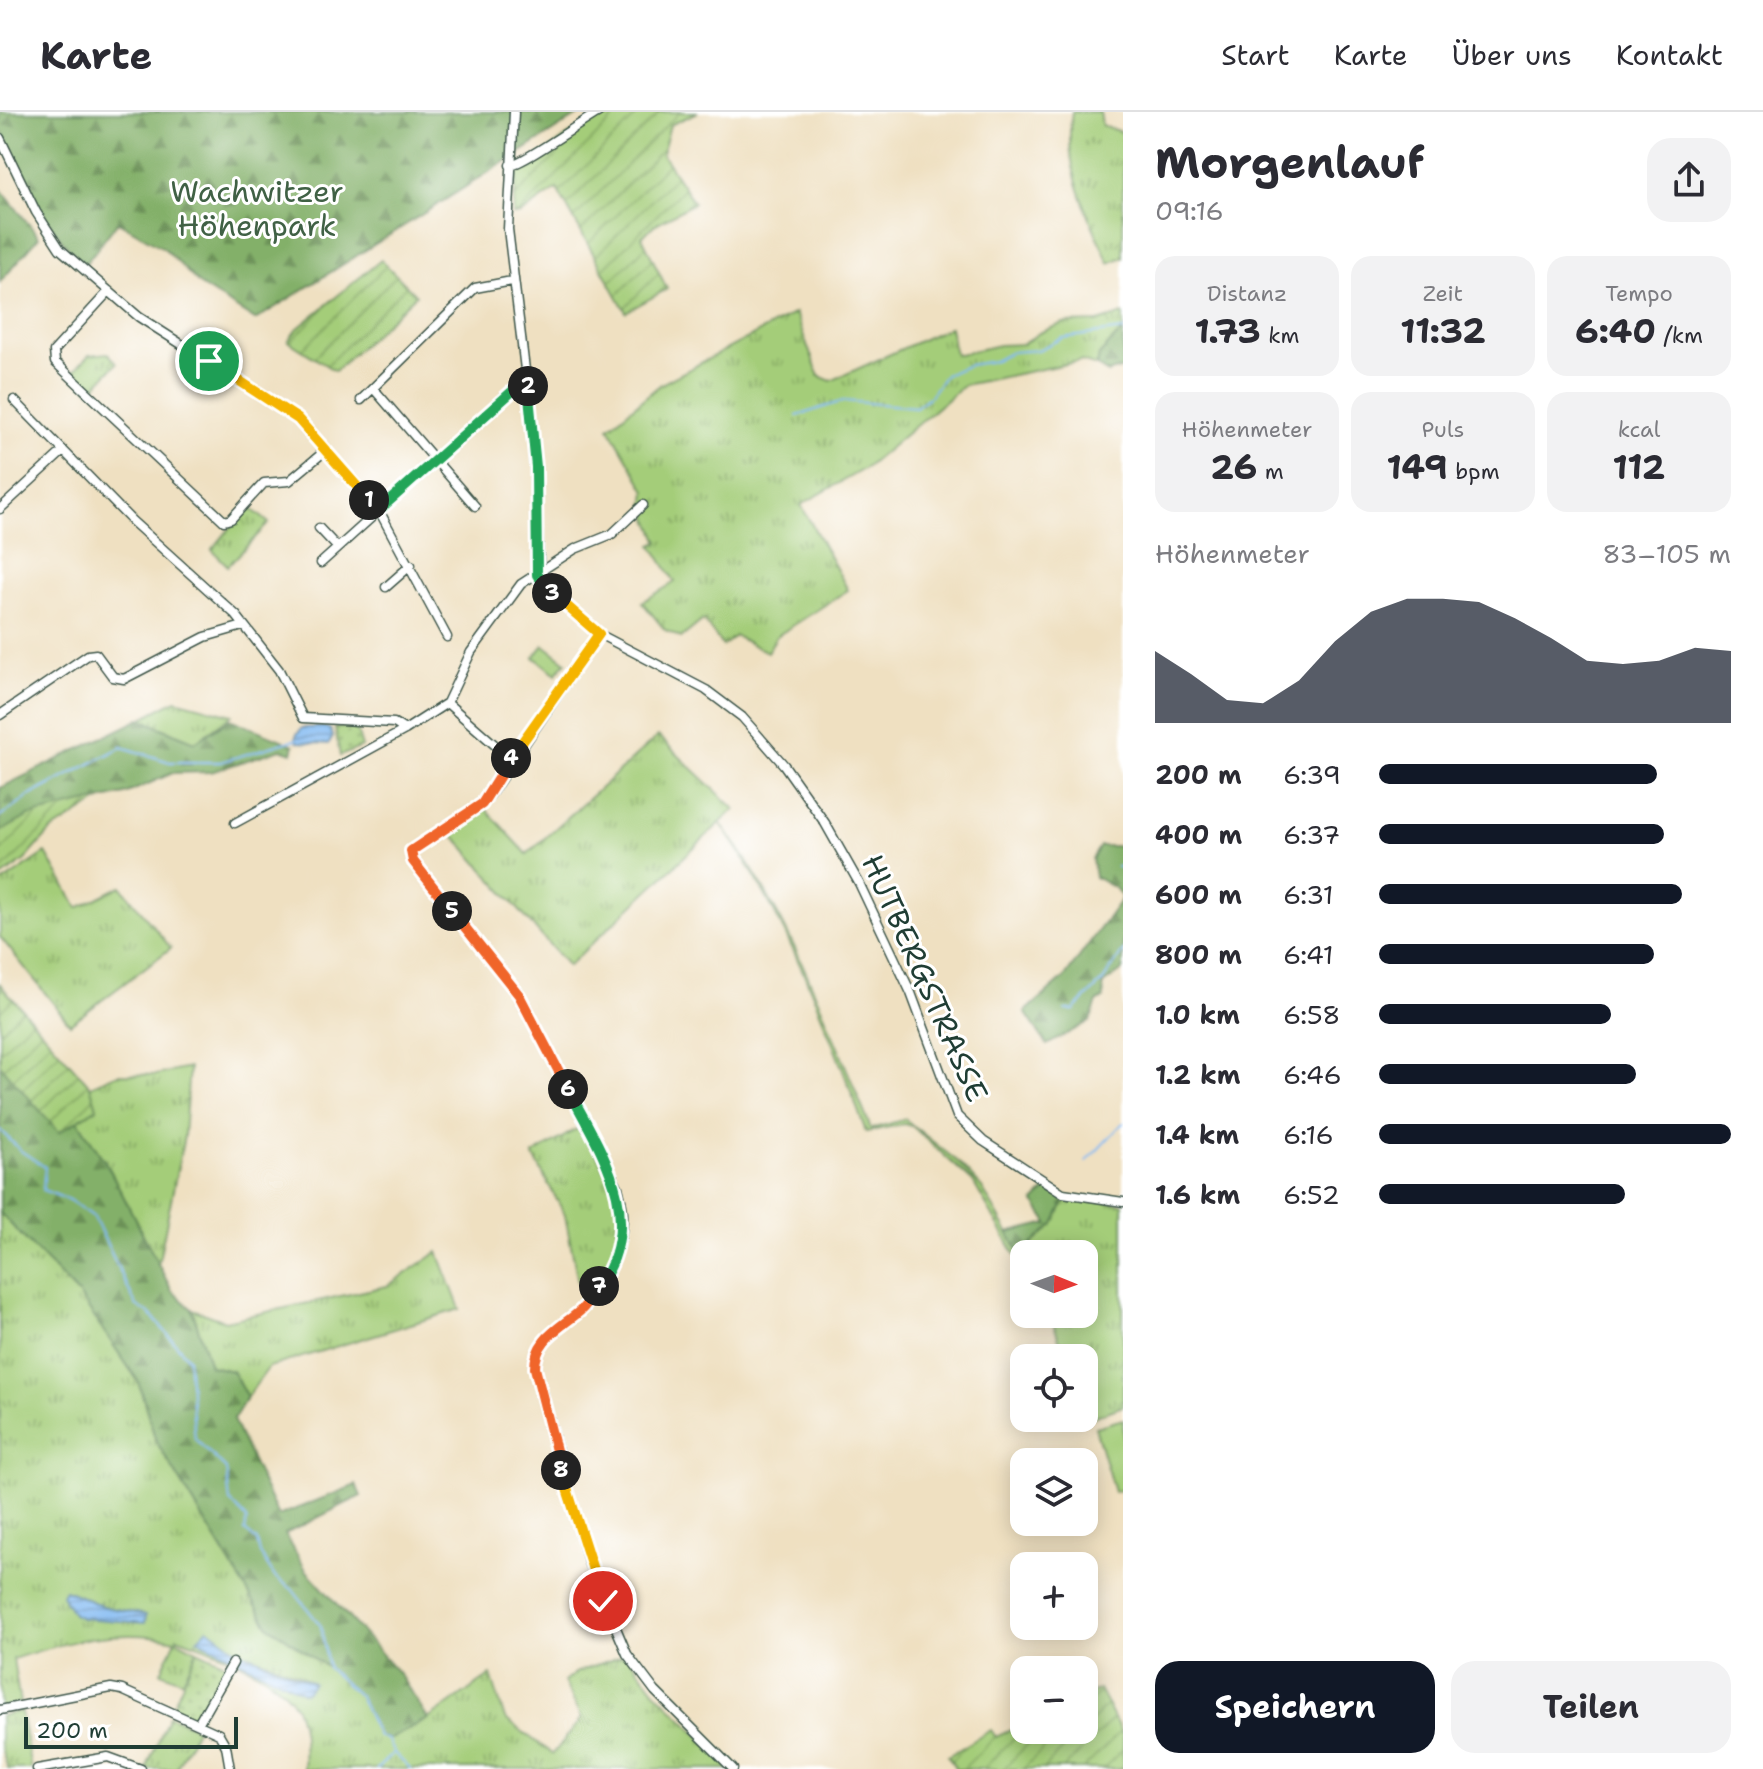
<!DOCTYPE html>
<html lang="de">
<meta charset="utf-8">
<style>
body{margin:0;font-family:"Shantell Sans",sans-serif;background:#f2f2f3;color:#2b2b33;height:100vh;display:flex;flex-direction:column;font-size:30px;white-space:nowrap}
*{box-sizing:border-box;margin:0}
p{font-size:26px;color:#7c7c81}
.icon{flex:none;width:44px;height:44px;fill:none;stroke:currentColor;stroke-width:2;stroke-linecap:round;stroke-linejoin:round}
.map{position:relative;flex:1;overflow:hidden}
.panel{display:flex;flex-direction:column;background:#fff;width:640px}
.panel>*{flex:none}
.needle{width:52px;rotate:91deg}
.buttons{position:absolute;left:1010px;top:1128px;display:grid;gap:16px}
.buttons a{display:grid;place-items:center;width:88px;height:88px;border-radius:16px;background:#fff;box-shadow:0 4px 20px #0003;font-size:40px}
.scale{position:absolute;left:24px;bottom:20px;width:214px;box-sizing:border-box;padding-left:8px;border:4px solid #1f3d34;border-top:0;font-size:22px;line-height:28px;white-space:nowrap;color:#1f3d34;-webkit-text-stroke:6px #fff;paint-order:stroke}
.pin{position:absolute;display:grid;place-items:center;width:68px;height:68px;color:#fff;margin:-34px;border:4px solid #fff;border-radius:50%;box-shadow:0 2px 8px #0007}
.km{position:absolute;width:40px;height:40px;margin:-20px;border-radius:50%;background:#222;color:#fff;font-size:22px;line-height:40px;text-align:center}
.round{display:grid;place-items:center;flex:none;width:84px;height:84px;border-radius:24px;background:#f2f2f3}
.summary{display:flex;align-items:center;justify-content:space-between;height:136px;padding:0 32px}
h1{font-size:44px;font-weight:700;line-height:60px}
.stats{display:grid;grid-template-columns:repeat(3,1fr);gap:12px;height:136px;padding:8px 32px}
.stats div{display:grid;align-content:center;border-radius:20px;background:#f2f2f3;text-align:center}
.stats b{font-size:34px;font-weight:700}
.stats small{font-size:22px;font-weight:400}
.stats p{font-size:22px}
.chart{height:224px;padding:16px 32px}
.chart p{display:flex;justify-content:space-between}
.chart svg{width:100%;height:144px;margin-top:8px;fill:#111827;opacity:.7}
.cta{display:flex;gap:16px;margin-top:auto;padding:16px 32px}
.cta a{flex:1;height:92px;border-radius:24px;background:#111827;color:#fff;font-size:32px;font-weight:700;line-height:92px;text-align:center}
.cta a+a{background:#f2f2f3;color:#2b2b33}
ul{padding:0 32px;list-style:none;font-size:26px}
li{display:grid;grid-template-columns:128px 96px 1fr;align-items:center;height:60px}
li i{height:20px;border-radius:10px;background:#111827}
header{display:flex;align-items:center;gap:48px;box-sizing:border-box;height:112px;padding:0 40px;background:#fff;border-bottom:2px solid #e1e1e2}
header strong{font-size:38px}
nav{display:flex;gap:44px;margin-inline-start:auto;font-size:28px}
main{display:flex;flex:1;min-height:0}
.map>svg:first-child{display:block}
</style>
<header>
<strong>Karte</strong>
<nav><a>Start</a><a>Karte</a><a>Über uns</a><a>Kontakt</a></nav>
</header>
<main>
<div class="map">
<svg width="1123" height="1657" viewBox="0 0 1123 1657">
<defs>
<pattern id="grass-tufts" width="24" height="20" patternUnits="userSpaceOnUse" patternTransform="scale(2)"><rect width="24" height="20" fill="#a4cd79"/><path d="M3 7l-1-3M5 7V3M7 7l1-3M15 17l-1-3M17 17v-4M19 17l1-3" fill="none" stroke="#85a864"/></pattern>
<pattern id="forest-firs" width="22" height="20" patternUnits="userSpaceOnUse" patternTransform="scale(2)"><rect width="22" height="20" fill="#83b069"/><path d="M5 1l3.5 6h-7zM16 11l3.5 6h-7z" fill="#6b9057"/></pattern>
<pattern id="park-dots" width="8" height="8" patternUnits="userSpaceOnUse" patternTransform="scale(2)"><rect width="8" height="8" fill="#a4cd79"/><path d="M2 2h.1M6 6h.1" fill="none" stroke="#85a864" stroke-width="1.8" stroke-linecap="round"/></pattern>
<pattern id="garden-furrows" width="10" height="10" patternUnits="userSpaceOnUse" patternTransform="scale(2)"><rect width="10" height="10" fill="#a4cd79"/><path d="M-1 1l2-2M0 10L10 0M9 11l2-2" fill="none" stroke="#85a864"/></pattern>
<pattern id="water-rules" width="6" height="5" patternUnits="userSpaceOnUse" patternTransform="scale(2)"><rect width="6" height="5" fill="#82baf2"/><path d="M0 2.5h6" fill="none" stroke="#6a98c5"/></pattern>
</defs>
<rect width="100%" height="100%" fill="#fff"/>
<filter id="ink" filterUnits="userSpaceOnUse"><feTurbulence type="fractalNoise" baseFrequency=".0125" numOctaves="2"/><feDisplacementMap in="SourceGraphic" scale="16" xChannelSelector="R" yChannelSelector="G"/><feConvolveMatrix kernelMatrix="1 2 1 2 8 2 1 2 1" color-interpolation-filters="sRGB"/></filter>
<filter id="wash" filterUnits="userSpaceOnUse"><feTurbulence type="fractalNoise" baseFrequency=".006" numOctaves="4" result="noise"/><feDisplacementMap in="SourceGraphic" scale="32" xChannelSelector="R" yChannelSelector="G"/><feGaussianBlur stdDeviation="1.8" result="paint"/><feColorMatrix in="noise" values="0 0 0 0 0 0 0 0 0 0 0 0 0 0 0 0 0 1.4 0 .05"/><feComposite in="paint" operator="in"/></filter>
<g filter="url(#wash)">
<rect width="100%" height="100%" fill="#efe0c1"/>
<path fill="url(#grass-tufts)" stroke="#628556" stroke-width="2" fill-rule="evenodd" d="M1072 0H1100L1102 13 1123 21V145L1109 151C1088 102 1062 54 1072 0Z
M795 201 819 264 831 269 950 215 955 243 999 233 1023 232 1039 221 1063 211 1098 210 1123 202V218L1099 243 1097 254 1081 249 964 273 867 355 801 393 848 478 777 524 767 540 735 524 723 534 703 508 681 526 665 518 642 490 675 470 652 433 659 430 644 395 646 379 609 315 661 272Z
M108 241 117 251 91 279 72 261 89 243Z
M248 394 269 411 228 454 212 438Z
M176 588 232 603 195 630 140 607Z
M658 624 735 697 568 854 449 718 484 695 527 742Z
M721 712C790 802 828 913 871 1017L905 1007 958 1050 982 1076 1021 1143 1017 1146 973 1070 912 1014 904 1012 866 1020C827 914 787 805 721 712Z
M46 741 78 796 121 774 171 836 70 912 0 825V772Z
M189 956 184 1024 158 1153 109 1056 78 1009 97 996 90 974 118 962 156 963Z
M582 1014C621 1086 640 1119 582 1190L565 1103 533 1043Z
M1080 1086 1123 1092V1294L1090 1306 1084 1291V1246H1066L1050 1202H1084V1142H1024V1145L1022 1142 1054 1112 1066 1087Z
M0 1101 79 1183 138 1269 156 1329 268 1513 328 1556 359 1584 388 1628 428 1607 491 1563 505 1607 553 1642 582 1606 564 1570 575 1561 627 1542 655 1579 733 1657H303C304 1636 305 1608 292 1589 271 1559 211 1537 177 1525V1528L197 1538 183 1569 161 1560 176 1528C117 1515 68 1529 13 1547L20 1591 0 1596ZM65 1478 105 1495 146 1503 81 1506 73 1501 62 1483ZM208 1517 237 1538 298 1562 312 1571 305 1581 198 1527Z
M438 1140 460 1197 269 1255 247 1285 232 1259 210 1254 192 1197 225 1209 387 1174Z
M21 1599 31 1657H8L0 1633V1604Z
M169 1604 197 1616 176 1657H146Z"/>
<path fill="url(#forest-firs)" stroke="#51764e" stroke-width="2" d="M0 0H584L255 208 200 173 165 137 118 110 85 152C43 116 24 65 0 16Z
M0 76 39 125 0 170Z
M1123 218V256L1108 261 1097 254 1099 243Z
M140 607 195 630 230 607 294 633 292 641 281 637 211 660 173 661 125 682 29 704 0 722V676Z
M1100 734H1123V858L1103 872 1104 886 1097 890 1090 909 1047 933 1025 900 1064 866 1122 786 1116 777 1095 765 1092 747Z
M0 953 59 1020 78 1009 109 1056 172 1179 192 1197 210 1254 232 1259 247 1285 233 1308 278 1404 356 1373 361 1384 285 1422 306 1458 398 1560 428 1607 387 1628 378 1624 359 1584 328 1556 268 1513 156 1329 138 1269 79 1183 0 1101Z
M1049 1075 1066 1087 1054 1112 1021 1143 1008 1121 1048 1111 1034 1090Z"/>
<path fill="url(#park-dots)" stroke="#628556" stroke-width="2" d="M356 615 362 635 340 644 335 616Z
M197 1538 229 1553 200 1604 192 1606 172 1596Z"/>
<path fill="url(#garden-furrows)" stroke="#628556" stroke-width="2" d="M610 0H698L670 13 662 42 694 91 654 113 642 125 667 177 626 200 557 77 521 102 513 103 517 62 567 24Z
M381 148 416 183 335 259 288 229 297 217Z
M102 687 50 720 25 748 0 766V720L29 704Z
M0 872 90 974 97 996 59 1020 0 953Z
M1099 1577 1123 1624V1657H956L948 1644 991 1618 996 1625 1024 1612V1618H1084V1584Z"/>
<path fill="#a4cd79" stroke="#628556" stroke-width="2" d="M544 533 566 550 556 562 534 545Z
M1123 1307V1377L1114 1380 1095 1315Z"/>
<path fill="url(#water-rules)" stroke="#507c93" stroke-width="2" d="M324 615 330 617 333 625 328 632 297 630 296 623 302 616Z
M65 1478 105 1495 146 1503 145 1511 81 1506 73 1502 62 1483Z
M208 1516 237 1538 313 1571 305 1581 197 1527Z"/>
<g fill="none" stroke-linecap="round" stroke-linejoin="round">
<path stroke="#82baf2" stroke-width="2" d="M797 304 843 289 916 295 929 285 945 263 969 253 994 249 1011 240 1038 238 1062 226 1123 218
M0 705 29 684 122 635 170 650H220L297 627
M1117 755H1123
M1066 898H1074L1103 869 1123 839
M0 1018 21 1039 45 1055 43 1078 69 1088 94 1105 136 1193 151 1203 188 1246 195 1327 226 1357 230 1389 247 1407 245 1419 257 1429 260 1442 275 1465 292 1477 321 1514 328 1556 359 1584 378 1624 387 1628 394 1640 377 1657
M1086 1050 1123 1011
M394 1641 410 1657"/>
</g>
</g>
<g filter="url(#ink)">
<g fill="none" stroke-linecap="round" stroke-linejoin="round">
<g stroke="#3e5549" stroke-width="11">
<path id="street" d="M514 0 508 117 533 324 540 470 599 522 706 578 742 605 784 653 825 711 859 771 911 881 957 1004 983 1029 1063 1081 1123 1090
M0 26 36 100 60 137 139 205 298 307 382 404 447 525
M510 53C523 52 581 10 599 0
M109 179 54 239 55 250 224 409 231 407 264 371 289 369 325 339
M14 288 132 409 236 503 279 558 303 606 394 611 405 618
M361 288 373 276
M475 394 373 276 475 176 512 169
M0 397 62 340
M319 416 337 435
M321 451 516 275 527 271
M386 475 411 453
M599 522 490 683 475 698 411 739 413 749 519 883 618 1075C620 1085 624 1096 623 1106 623 1136 604 1175 583 1196 563 1217 536 1224 535 1256L589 1452 627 1542 655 1579 733 1657
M447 591 511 647
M0 603 88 543 96 542 113 565 124 567 205 525 243 514
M235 711 405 618 447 591 471 540 521 472 575 437 612 422 643 393
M0 1598 111 1576 122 1578 219 1622 226 1634 230 1657
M198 1612 233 1551
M37 1657 108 1645 141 1657"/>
</g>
<use href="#street" stroke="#fff" stroke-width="8"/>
</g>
</g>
<g fill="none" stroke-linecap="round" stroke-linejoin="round" filter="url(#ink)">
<g stroke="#fff" stroke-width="16">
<path id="split-1" d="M209 249 298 307 369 388"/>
</g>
<g stroke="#fff" stroke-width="16">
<path id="split-2" d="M369 388 378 399 517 275 528 274"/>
</g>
<g stroke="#fff" stroke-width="16">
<path id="split-3" d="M528 274 536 355 537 463 552 481"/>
</g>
<g stroke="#fff" stroke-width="16">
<path id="split-4" d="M511 646 599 522 552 481"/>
</g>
<g stroke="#fff" stroke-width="16">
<path id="split-5" d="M452 799 413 749 411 739 482 692 511 646"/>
</g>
<g stroke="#fff" stroke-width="16">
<path id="split-6" d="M452 799 519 883 568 977"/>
</g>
<g stroke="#fff" stroke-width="16">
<path id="split-7" d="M568 977C601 1039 648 1107 599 1174"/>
</g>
<g stroke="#fff" stroke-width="16">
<path id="split-8" d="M561 1358 535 1256C535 1227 559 1217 580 1199 588 1192 593 1183 599 1174"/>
</g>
<g stroke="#fff" stroke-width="16">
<path id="split-9" d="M561 1358 603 1489"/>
</g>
<use href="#split-1" stroke="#f5b400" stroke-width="10"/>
<use href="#split-2" stroke="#22a559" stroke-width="10"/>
<use href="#split-3" stroke="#22a559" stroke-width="10"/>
<use href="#split-4" stroke="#f5b400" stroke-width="10"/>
<use href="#split-5" stroke="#f0652b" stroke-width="10"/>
<use href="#split-6" stroke="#f0652b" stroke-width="10"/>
<use href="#split-7" stroke="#22a559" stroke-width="10"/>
<use href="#split-8" stroke="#f0652b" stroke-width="10"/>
<use href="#split-9" stroke="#f5b400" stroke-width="10"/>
</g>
<g text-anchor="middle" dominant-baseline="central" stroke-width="6" stroke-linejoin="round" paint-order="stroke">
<g font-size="30" fill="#406145" stroke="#fff">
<text x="257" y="79">Wachwitzer<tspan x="257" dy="34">Höhenpark</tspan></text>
</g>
<g font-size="30" fill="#1f3d34" stroke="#fff">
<text transform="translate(925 866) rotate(66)">HUTBERGSTRASSE</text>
</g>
</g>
</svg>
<div class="buttons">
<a><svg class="needle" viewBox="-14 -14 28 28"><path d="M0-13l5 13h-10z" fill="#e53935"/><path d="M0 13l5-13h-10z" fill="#7c7c81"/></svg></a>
<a><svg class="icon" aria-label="locate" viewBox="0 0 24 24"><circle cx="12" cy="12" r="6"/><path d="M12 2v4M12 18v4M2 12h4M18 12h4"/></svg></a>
<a><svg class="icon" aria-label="layers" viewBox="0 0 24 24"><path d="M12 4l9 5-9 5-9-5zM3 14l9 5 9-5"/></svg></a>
<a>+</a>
<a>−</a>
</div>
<div class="scale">200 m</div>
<div class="pin" style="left:209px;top:249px;background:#1e9e55"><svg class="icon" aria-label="arrive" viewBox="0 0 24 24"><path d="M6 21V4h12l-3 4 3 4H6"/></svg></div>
<div class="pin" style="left:603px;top:1489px;background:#d93025"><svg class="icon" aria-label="check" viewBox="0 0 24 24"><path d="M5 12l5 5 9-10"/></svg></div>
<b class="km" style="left:369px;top:388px">1</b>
<b class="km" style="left:528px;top:274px">2</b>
<b class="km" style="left:552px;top:481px">3</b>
<b class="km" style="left:511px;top:646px">4</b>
<b class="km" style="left:452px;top:799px">5</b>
<b class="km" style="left:568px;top:977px">6</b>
<b class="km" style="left:599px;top:1174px">7</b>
<b class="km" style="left:561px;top:1358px">8</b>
</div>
<section class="panel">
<div class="summary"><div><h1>Morgenlauf</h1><p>09:16</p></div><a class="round"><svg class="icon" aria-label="share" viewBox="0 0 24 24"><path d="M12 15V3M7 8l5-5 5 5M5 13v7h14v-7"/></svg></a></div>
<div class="stats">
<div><p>Distanz</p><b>1.73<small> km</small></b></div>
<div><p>Zeit</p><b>11:32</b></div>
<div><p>Tempo</p><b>6:40<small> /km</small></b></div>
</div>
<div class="stats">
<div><p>Höhenmeter</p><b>26<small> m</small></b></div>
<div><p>Puls</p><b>149<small> bpm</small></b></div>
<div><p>kcal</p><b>112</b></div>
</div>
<div class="chart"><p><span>Höhenmeter</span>83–105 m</p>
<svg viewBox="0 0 160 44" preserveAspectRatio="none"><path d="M0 44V22L10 29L20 37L30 38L40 31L50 19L60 10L70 6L80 6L90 7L100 12L110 18L120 25L130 26L140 25L150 21L160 22V44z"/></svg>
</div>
<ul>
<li><b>200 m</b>6:39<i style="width:79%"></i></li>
<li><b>400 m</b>6:37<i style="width:81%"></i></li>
<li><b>600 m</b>6:31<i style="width:86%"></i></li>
<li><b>800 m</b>6:41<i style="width:78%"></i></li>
<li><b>1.0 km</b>6:58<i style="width:66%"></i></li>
<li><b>1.2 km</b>6:46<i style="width:73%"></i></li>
<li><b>1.4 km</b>6:16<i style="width:100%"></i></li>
<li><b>1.6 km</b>6:52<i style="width:70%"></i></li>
</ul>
<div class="cta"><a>Speichern</a><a>Teilen</a></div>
</section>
</main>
